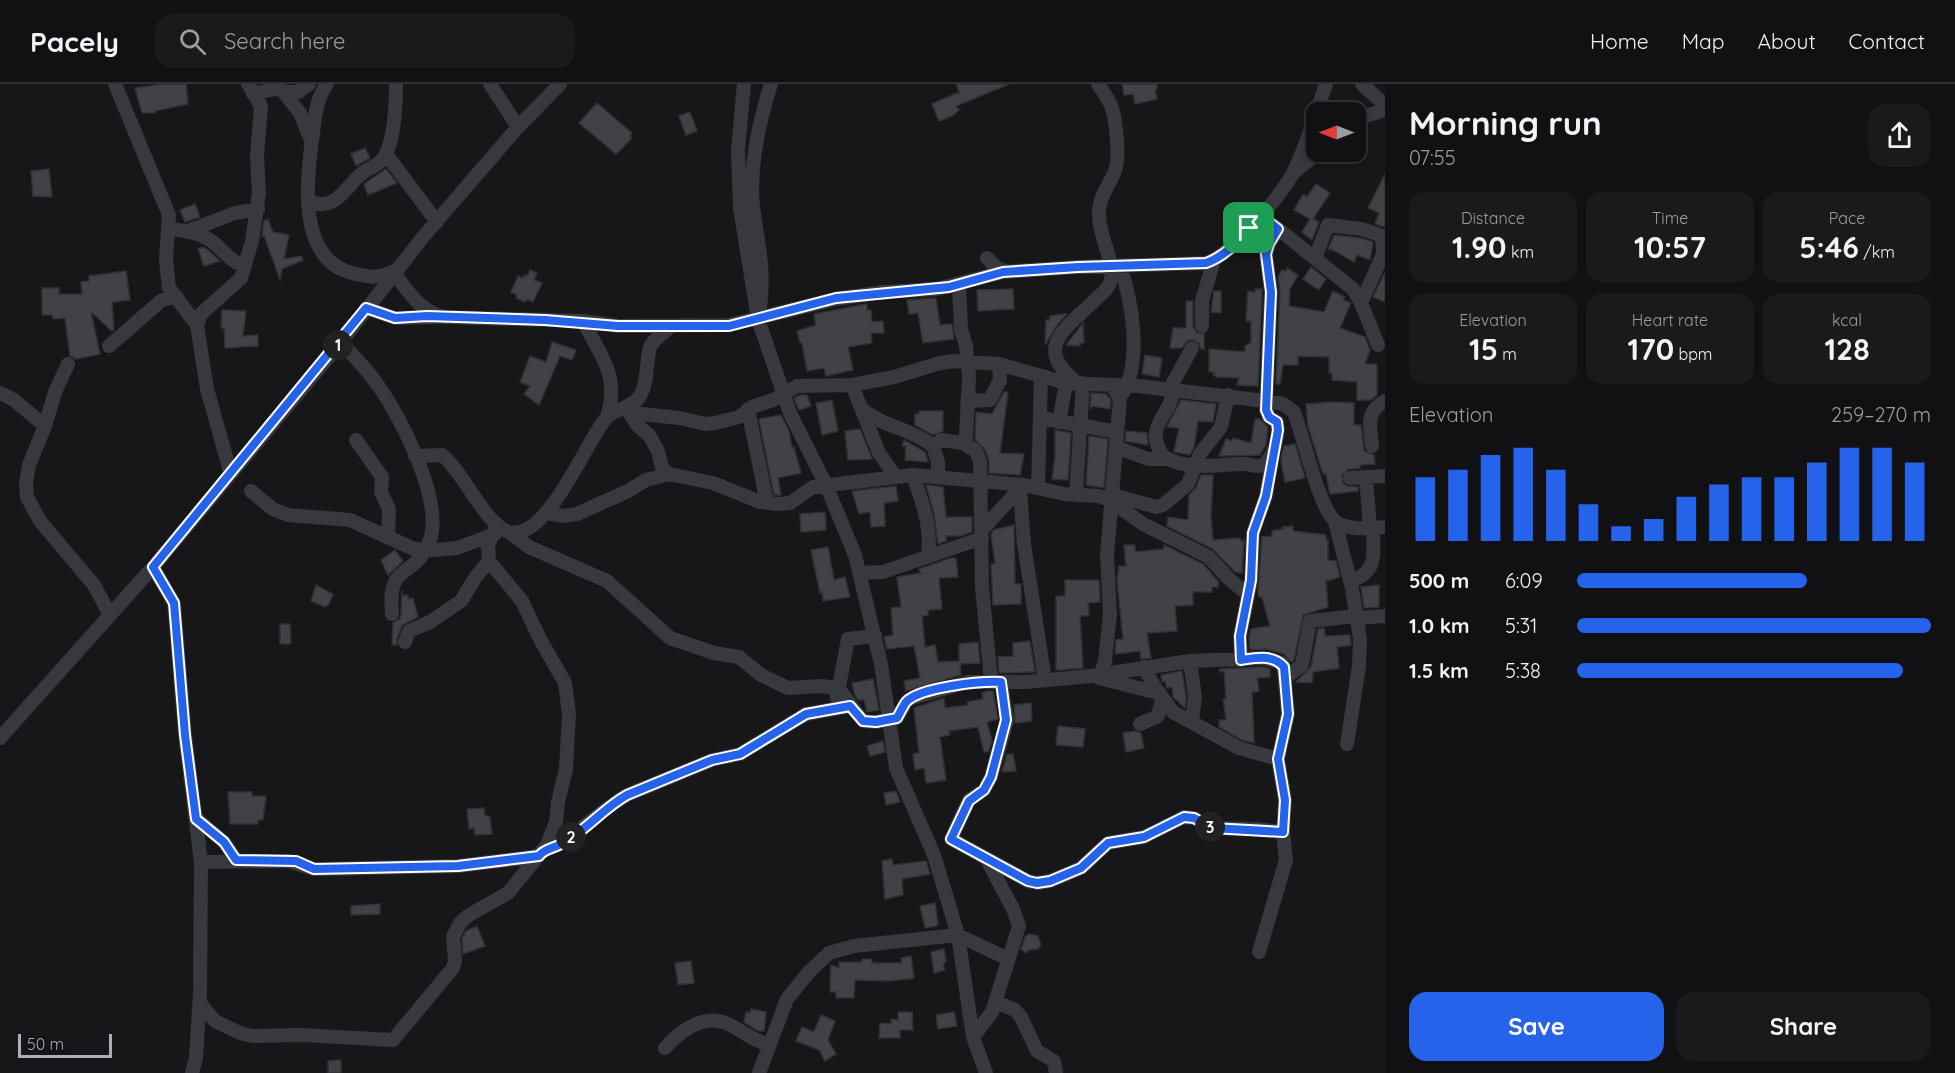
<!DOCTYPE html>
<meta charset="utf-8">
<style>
body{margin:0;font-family:Quicksand,sans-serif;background:#1a1a1c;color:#f1f3f6;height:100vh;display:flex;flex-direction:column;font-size:22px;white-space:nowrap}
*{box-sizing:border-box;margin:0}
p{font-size:20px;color:#9c9da0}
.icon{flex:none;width:33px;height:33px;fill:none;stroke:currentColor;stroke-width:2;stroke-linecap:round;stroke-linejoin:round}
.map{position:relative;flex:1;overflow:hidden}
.sheet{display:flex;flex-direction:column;background:#111113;width:570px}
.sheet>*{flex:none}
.needle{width:39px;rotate:270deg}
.tools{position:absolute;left:1306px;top:18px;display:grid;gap:12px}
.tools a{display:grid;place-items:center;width:60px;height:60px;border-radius:12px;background:#111113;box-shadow:0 3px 9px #0003,0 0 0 2px #303133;font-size:30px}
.scale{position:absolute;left:18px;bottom:15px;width:94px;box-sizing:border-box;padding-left:6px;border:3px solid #a8afba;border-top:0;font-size:16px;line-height:21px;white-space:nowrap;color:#a8afba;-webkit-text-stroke:4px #121214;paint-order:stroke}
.pin{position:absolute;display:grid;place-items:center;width:51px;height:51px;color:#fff;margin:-26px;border-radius:12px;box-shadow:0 3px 9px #0006}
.km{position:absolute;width:30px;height:30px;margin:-15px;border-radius:50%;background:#222;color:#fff;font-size:16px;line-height:30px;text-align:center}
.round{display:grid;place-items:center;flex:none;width:63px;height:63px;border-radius:18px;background:#1a1a1c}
.headline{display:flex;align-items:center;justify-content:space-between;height:102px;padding:0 24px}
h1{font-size:33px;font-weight:700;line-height:45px}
.figures{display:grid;grid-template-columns:repeat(3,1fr);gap:9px;height:102px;padding:6px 24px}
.figures div{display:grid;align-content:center;border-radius:15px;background:#1a1a1c;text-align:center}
.figures b{font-size:30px;font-weight:700}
.figures small{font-size:16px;font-weight:400}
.figures p{font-size:16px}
.chart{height:168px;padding:12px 24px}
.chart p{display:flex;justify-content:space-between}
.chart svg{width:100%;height:108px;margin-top:6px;stroke:#2563eb;stroke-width:6}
.action{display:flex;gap:12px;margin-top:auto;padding:12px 24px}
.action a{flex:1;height:69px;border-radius:18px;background:#2563eb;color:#fff;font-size:24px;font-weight:700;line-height:69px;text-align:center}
.action a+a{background:#1a1a1c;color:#f1f3f6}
ul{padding:0 24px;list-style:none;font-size:20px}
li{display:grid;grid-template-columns:96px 72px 1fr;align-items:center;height:45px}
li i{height:15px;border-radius:8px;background:#2563eb}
header{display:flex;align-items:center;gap:36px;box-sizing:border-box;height:84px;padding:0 30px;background:#111113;border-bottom:2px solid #303133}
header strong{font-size:28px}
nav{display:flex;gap:33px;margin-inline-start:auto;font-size:21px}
.search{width:420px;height:54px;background:#1a1a1c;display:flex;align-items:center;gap:15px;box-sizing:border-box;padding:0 21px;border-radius:18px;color:#9c9da0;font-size:22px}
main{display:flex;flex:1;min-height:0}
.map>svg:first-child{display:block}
</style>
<header>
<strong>Pacely</strong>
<div class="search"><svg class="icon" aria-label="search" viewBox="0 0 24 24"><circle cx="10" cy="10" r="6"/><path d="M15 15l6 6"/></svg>Search here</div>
<nav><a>Home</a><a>Map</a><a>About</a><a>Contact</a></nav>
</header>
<main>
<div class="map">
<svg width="1385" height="989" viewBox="0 0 1385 989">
<rect width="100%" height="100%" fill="#171719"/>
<path fill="#414246" stroke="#313136" stroke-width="1.5" d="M163 0H186L188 20 155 27V29H142L135 4Z
M956 0H1009L956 22 959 26 952 32 939 37 932 20 957 9 960 10Z
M1122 0H1157V5H1155L1157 15 1135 20 1133 10 1124 11Z
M597 19 632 49 630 52 632 54 616 70 579 39Z
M690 28 697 47 686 51 679 32Z
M365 64 370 74 356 82 351 70Z
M49 85 52 113 33 112 31 87Z
M386 85 397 99 368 111 364 100Z
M1385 90V143L1375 140 1379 129 1368 124Z
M1316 100 1330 109 1313 135 1319 138 1312 156 1302 148 1310 135 1294 126 1303 110 1307 113Z
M195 120 200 133 185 138 180 126Z
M268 135 273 148 289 151 284 175 302 172 303 176 282 185 280 196 264 151 262 152 264 137Z
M1334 151 1360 154 1373 158 1370 176 1357 171 1354 178 1331 165 1328 166Z
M203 163 208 166 220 177 204 182 198 165Z
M1311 183 1326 195 1319 206 1303 195Z
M1287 184 1298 191 1290 205 1289 222 1324 228 1333 207 1345 213 1343 216 1351 219 1340 244 1365 253 1370 266 1365 280H1377V311L1371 316H1357V298L1332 296V289H1329V273L1298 272V281H1283L1280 300H1276L1280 208 1278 193 1282 186 1286 187Z
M530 186 537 189 534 196 542 199 533 218 526 215 525 218 516 214 517 211 511 208 518 192 523 194 524 191 527 192Z
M126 187 130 216 112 218 114 246 112 247 91 228 100 270 76 275 70 272 65 234 53 235 52 231H42V204H59V210H82L81 198 89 197V192Z
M1385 188V218L1373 213Z
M1013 205 1014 225 978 227 977 206Z
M1255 205H1262V208L1258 302 1237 301 1239 294 1217 293 1213 291 1214 288H1209V265L1245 268V262L1251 259V237H1246L1248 207 1255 208Z
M1214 207H1221V229L1211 228Z
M936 214 940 241 952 240 954 255 923 259 918 229 909 230 907 216Z
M1186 217H1193V243L1197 249 1204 250V265H1201L1199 259 1192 255 1187 257 1182 264H1170L1173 244H1186Z
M867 220V226H871L872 238 883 237 884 249H871L872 259 848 263 853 286 826 292 824 284 807 287 802 259H800L797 247 816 241 814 230Z
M222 226 246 227 243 252 258 251V262L225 264 224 244H221Z
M1064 230H1067L1057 241 1045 261 1046 236H1050V232Z
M1083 239 1084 259H1080V262L1066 261Z
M552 258 576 266 572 276 560 272 539 321 524 310 530 302 520 298 530 272 546 278Z
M1145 271 1162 274 1159 293 1142 290Z
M1004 308H1008L1000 369 1024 370 1020 391 989 389V376L984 364 975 356 976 328 992 330Z
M1091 309 1106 310 1111 316 1110 325 1091 322 1090 326Z
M800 311H807L811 322 799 326 794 314Z
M832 316 838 347 822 351 816 319Z
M1181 316 1216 320 1213 338 1198 337 1194 363 1190 371 1174 368 1179 344 1167 343Z
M1333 318 1354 319V341H1361L1364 367 1374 371 1375 380 1360 381V384L1349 385 1342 391 1343 399 1347 402 1358 403V407L1330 410 1326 390H1323L1308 342 1306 320Z
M919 327H943V347L933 351 915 341V330H919Z
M781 331 789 347 792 364 794 363 801 389 778 394 781 411H774L759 335Z
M1255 335H1260L1268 343 1266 360 1260 371 1219 372 1226 355 1232 357 1233 354 1251 359Z
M860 345 872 375 848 376 845 347Z
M1055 346 1071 349 1068 396 1052 395 1055 373Z
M1126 347 1147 349 1148 361 1125 357Z
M1089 352 1108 355 1104 404 1086 401Z
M904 356 925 368 928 378 905 376 906 362H902Z
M1295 360 1305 394 1285 398 1281 377 1282 369 1284 362Z
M1201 391H1213L1211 433 1213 456 1240 454 1241 457 1244 456 1242 489 1235 488 1213 465 1167 442 1168 433 1188 436 1189 411 1196 404Z
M926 401 943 403 946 433H972V448L960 452H946V457L938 460 934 429Z
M896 402 898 417 884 419 885 442 871 443 870 428 859 430 852 407Z
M825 428 826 446 801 448 800 430Z
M1014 441 1015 500H1021V520L993 521 991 480H995L991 450 994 446Z
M1293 442V447L1326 451V456H1328V476L1336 477 1340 493 1326 497 1328 523 1303 531 1294 576 1291 578 1284 570 1266 565 1250 566 1249 553 1251 545 1270 542 1262 513H1259L1258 508 1262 453 1272 452V447L1283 445 1282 443Z
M1124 461H1135V468L1164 465V461L1203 480 1218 497V503H1212V508H1193V521L1175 522 1177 547 1147 549 1151 574 1141 575 1140 567 1115 570 1116 556 1123 555 1117 496 1119 482H1126Z
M828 463 834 496 845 493 850 513 823 517 822 508 820 509 811 466Z
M395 466 403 477 388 491 381 476Z
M951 474H956L958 493 939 494 942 525 928 526V531L922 532 925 563 935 561 938 578 959 577V560L978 558 980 579 960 580 961 591 906 607 904 597 920 594 914 562 887 565 884 553 893 551 891 524 901 523 897 493 921 489 919 485Z
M1065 496H1099L1100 518 1088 519 1089 532H1080L1083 584 1056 586V512H1065Z
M316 501 333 510 329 520 325 523 311 517Z
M1379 501V523L1364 524 1361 503Z
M402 507 403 512 408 511V515L413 514 418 533 402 541 397 555V561H392L393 539 400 535 401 530Z
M280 540H290L291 560H280Z
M1324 544 1325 552 1350 551 1351 561 1337 563 1339 584 1313 588 1312 599 1296 598 1311 583 1318 545Z
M1030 557 1035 588 999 589 998 573 1013 572V559Z
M1263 583 1270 585V593L1257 594 1259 607 1252 608 1254 659 1242 656 1219 643V636H1226L1223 615H1226L1224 587 1220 588V585Z
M1182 587 1186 613 1185 624 1173 613 1172 603 1167 604 1165 597 1162 598 1161 591Z
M873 595 879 626 867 628 864 616H858L855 611 852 599Z
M987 607H993L998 635 987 638 992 657 989 667 984 668 978 643 949 647 950 651 940 653 946 696 926 699 924 684 915 686 913 670 919 669 914 624 944 614 945 624 968 621 967 618 983 615 982 609Z
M1031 619 1032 637 1015 639 1014 621Z
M1058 642 1085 645 1083 663 1056 661Z
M1135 647 1141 649 1144 664 1126 668 1123 649Z
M883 657 885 668 870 672 867 662Z
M1007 670H1013L1016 687 1002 688Z
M896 707 900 718 886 721 884 709Z
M228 708H252V712H266L263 736H258V740H230Z
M484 724 485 731 490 733 492 750 475 751 474 744 469 745 467 725Z
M892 775 893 781 926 777 930 790 902 795 903 811 885 815 882 777Z
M935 819 938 840 936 842 925 844 920 822Z
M380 820V830L351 831V822Z
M477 842 485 862 463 870 462 855 466 847Z
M1029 850 1038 852 1041 861 1038 865 1029 866 1026 869 1021 865 1025 853Z
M944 865 946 877 943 881 945 886 934 889 931 868Z
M911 872 914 894 891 897 855 896 854 914H836V908H830L831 881 839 884V878H862V875H872V879H902L901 874Z
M691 877 694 899 678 901 675 879Z
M751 925 766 928 764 947H758L744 938 746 928 750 929Z
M898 928H912L913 946H900V954H879L880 939 891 940V935L898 936Z
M954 928 957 942 938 945 936 931Z
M821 931 835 937 828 956 836 970 825 977 819 966 796 957 802 943 814 948Z
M341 976V989H328V977Z"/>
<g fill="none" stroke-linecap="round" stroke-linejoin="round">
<path stroke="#38393f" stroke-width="14" d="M115 0 169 131 166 176 169 204 197 241
M327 0C315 16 315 37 312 56 306 100 298 179 356 190 374 194 379 194 395 187
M490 0 518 43
M744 0 738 66 740 124 758 235 790 329 826 401 855 471 881 580 896 684 934 771 958 851 973 953 986 989
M1362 0 1385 21
M285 8H298L309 0
M253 10 274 5 282 6 300 29 311 56
M1356 35 1385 26
M386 70 437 138
M1293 89 1319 68
M308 116C333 131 346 103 361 90 370 83 381 81 386 70 395 50 396 21 396 0
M1272 140 1353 205 1361 219 1378 261
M168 145C183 146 202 149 214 159 225 168 230 177 244 182
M188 147 235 129 258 125
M987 174 996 183 1006 188
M1315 174 1328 141 1362 145 1385 153
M1120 182C1132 216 1142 276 1123 309
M394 189C408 207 420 227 443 233L583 237 618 242 729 241 836 215 883 208 937 205 1003 188 1078 183 1206 179C1221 174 1231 162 1242 151 1260 134 1279 113 1292 91 1307 63 1315 30 1326 0
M1361 219 1383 170 1382 152
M366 224 395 234 438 233
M760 224C765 184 758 161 753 123 749 83 759 38 771 0
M583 237C601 273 620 291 607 333
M1202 242V217L1214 176
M341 258C353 272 367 285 377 300 401 333 447 422 428 461 412 496 387 478 392 530
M109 262 162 216 177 213
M68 280 55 308 45 342 29 381 26 400 27 413 40 437 94 501 110 531
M1076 298C1033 264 1065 245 1094 217 1100 211 1109 205 1111 196 1114 173 1098 152 1099 129 1099 112 1109 102 1115 87 1120 74 1116 37 1112 24 1109 15 1103 8 1098 0
M852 301 879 369 896 393
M1169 306 1192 264
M1174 306C1170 334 1143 341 1163 372 1189 388 1217 380 1245 380 1251 380 1258 384 1263 381 1274 372 1280 351 1277 338L1269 333 1266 326 1271 208 1266 170 1269 160 1278 145
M0 309 14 316 45 342
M967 317 990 316 1000 296 999 280
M627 325 637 341 649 351 658 367 662 384 669 390
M748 325 767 419
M863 326C884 343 912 345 933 362L938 378V393
M631 329 680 334 705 340 715 339 739 333 752 323 773 316 797 302 852 301 894 293 940 279 955 277 999 280 1066 299 1138 302 1266 317 1283 320 1294 328C1303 351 1319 424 1335 437 1347 447 1370 444 1385 443
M1041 334 1117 348
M1059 338 1066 299
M356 356 382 393 381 408 389 425 388 453
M963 359 976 367 980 377 982 503 991 597
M933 362 941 356 963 359 966 353 969 293 966 262 961 245 959 201
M1372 362C1370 342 1365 328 1385 317
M1116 363 1148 375H1167
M415 372 442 371C464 388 486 443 510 448 547 457 586 358 606 334 615 324 632 325 640 312 648 298 646 278 650 263L654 257 670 243
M230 387 207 305 197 241 201 230 241 194 252 157 259 109 257 72 261 22 248 0
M913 391C922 418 932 443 928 472
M1366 393 1370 444
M1350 394 1385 392
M1038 404 1041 293
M1020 405 1024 460 1045 596
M251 407 273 425 288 431 350 436 414 465 435 466 457 464 495 450
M1076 411 1083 299
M1113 411 1156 423 1163 421 1188 400 1200 370 1221 343 1228 311
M547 429 563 432 577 430 628 407 646 396 669 390 713 399 760 418 778 420 790 419 813 403 913 391 1024 401 1064 410 1098 412 1108 415 1143 440 1209 473 1228 494 1248 511
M1335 438 1352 504 1360 555 1359 582 1347 660
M982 446 1023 401
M509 448 529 463 607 497 670 554 714 569 739 573 761 591 788 604 822 602 839 605 863 637 876 638 897 634 907 617 912 614 968 598H1026L1091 592 1190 577 1264 574 1282 579 1284 587 1288 630 1278 675 1285 716 1283 748 1286 776 1259 868
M153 483 174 519 185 651 201 778 200 909 196 974 192 989
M860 489 883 488 982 454
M1351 497C1379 487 1373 469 1373 444
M1357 534 1385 532
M405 558 409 547 430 538 461 517 475 494 489 477
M1241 576 1240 552 1251 496 1253 449 1266 412 1273 368
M1190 577 1195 613 1192 637
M1144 583 1154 602 1173 628 1239 664 1278 675
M1101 589 1105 577 1110 530 1107 471 1120 314 1111 301
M1099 594 1158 609
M1285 594 1302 581 1310 537 1356 532
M1001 598 1007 636 991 693 984 706 969 716 951 755 1028 797 1037 799 1050 797 1081 784 1108 759 1144 753 1184 733 1194 734 1212 744 1257 745 1283 748
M837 613 848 555 875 552
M1140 640 1158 632 1162 615
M0 654 153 483 341 258 423 153 518 43 560 0
M197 735 224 758 236 776
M543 767C575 755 597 728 627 711L712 676 740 670 806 630 851 622
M201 778 288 777 314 785H323L458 782 539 772
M996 918 1015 926 1021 933 1037 967 1054 977 1056 989
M200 919 215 937 240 949 252 952 302 951 393 956 453 884 455 877 453 853 460 839 469 831 508 809 547 761 556 738 558 718 566 685 569 630 565 599 540 555 522 517 489 477 488 462 497 440
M973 953 992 928 1019 842 1013 825 986 774
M665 964C678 949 701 931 723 938 740 944 752 957 770 961
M759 989 787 915 809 888 829 869 854 862 958 851 1008 875"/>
</g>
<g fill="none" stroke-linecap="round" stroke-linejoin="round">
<g stroke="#fff" stroke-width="12">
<path id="route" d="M1261 132 1278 145 1269 160 1266 170 1271 208 1266 326 1269 333 1277 338 1278 346 1266 412 1253 449 1251 496 1240 552 1241 576C1256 574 1273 570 1284 583L1288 630 1278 675 1285 716 1283 748 1212 744 1194 734 1184 733 1144 753 1108 759 1081 784 1050 797 1037 799 1028 797 951 755 969 717 984 706 991 693 1006 636 1001 598C981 597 920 603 906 618 903 622 900 629 897 634L876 638 863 637 850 622 806 630 740 670 712 676 627 711C602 725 584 749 559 761 551 765 544 765 539 772L458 782 314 785 296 777 236 776 224 758 196 735 185 651 174 519 153 483 366 224 395 234 427 232 545 236 618 242H729L836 214 949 203 1003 188 1078 183 1206 179C1227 172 1247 149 1261 132Z"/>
</g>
<use href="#route" stroke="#2563eb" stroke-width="8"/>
</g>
</svg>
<div class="tools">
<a><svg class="needle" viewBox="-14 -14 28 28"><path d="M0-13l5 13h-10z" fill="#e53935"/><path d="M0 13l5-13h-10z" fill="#9c9da0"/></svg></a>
</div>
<div class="scale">50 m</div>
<div class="pin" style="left:1249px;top:144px;background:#1e9e55"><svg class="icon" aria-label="arrive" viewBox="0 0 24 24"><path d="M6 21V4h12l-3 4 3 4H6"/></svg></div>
<b class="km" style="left:338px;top:261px">1</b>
<b class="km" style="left:571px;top:753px">2</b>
<b class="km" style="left:1210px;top:743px">3</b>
</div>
<section class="sheet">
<div class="headline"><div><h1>Morning run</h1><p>07:55</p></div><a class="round"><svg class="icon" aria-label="share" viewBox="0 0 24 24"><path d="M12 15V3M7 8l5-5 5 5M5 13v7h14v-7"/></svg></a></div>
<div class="figures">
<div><p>Distance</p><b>1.90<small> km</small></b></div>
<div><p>Time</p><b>10:57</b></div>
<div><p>Pace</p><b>5:46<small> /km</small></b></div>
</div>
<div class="figures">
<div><p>Elevation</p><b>15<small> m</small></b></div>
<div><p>Heart rate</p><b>170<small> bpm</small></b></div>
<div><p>kcal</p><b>128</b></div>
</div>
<div class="chart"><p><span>Elevation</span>259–270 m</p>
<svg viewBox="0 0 160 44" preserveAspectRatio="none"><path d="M5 44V18M15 44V15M25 44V9M35 44V6M45 44V15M55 44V29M65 44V38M75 44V35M85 44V26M95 44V21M105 44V18M115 44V18M125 44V12M135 44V6M145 44V6M155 44V12"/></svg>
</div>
<ul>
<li><b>500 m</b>6:09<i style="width:65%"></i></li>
<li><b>1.0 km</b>5:31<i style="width:100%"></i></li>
<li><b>1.5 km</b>5:38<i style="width:92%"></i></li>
</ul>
<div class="action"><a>Save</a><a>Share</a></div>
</section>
</main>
